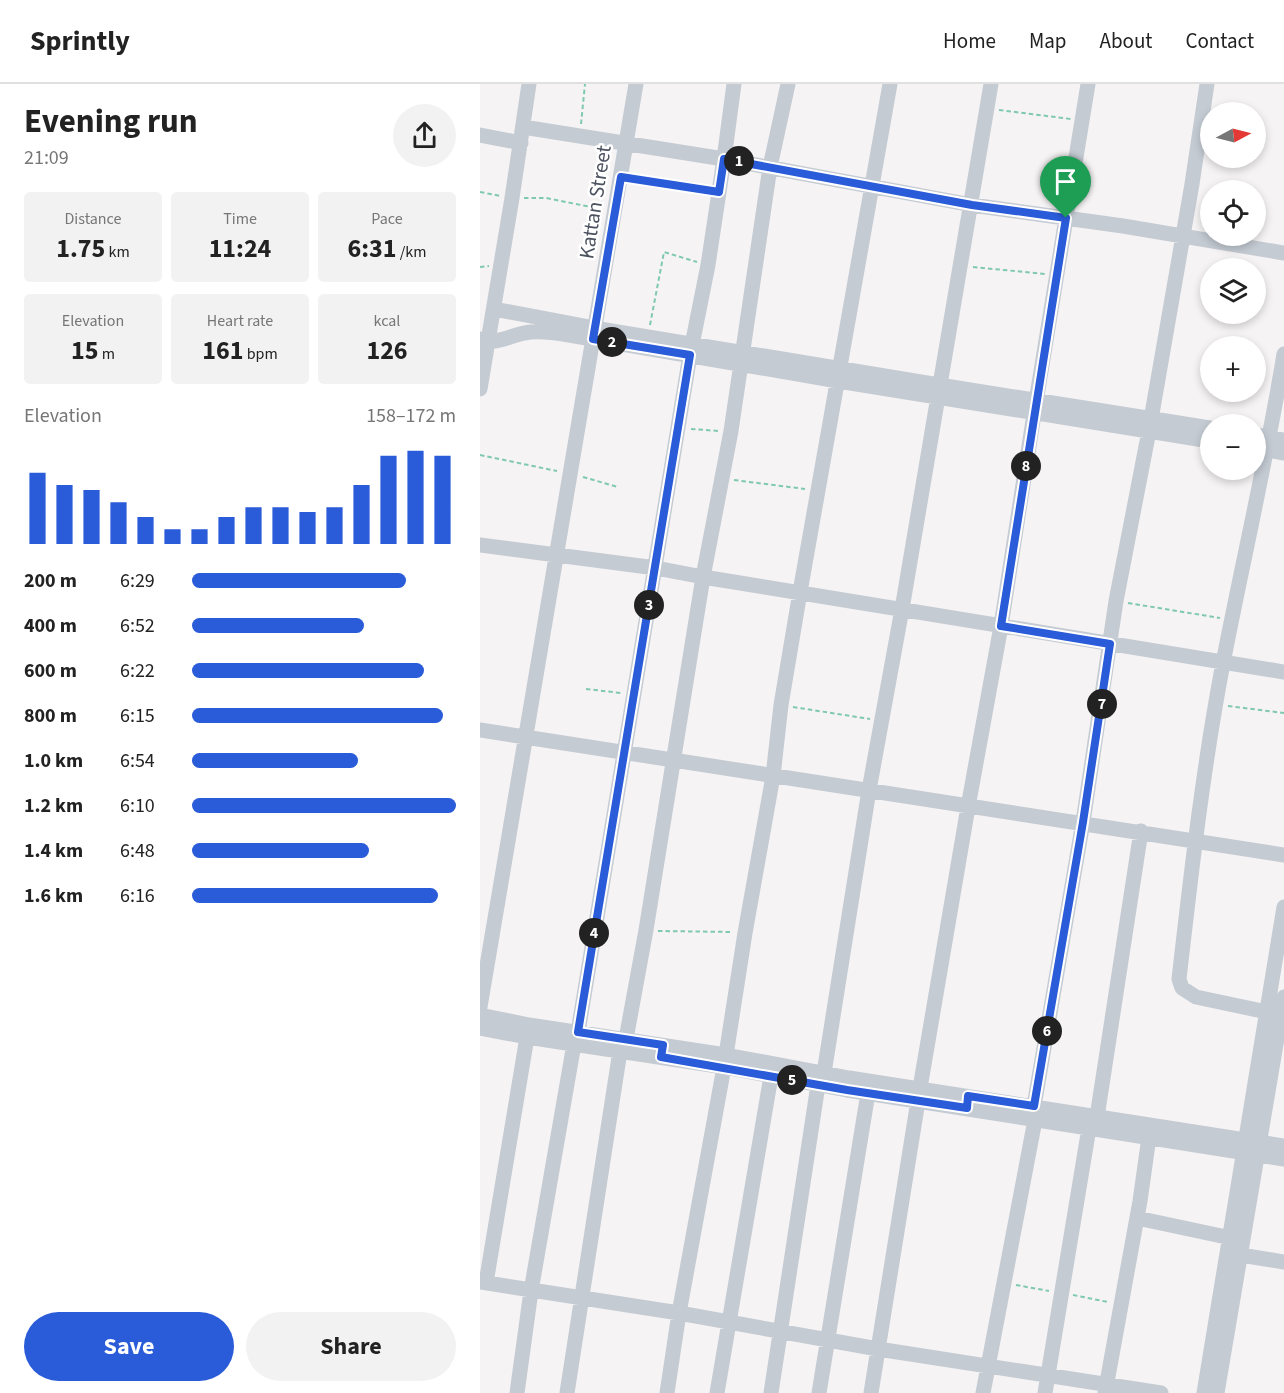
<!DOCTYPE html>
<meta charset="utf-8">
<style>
body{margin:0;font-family:"Source Sans 3",sans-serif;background:#f2f2f2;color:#222;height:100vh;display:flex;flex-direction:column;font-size:22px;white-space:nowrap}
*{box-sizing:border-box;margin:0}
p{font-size:20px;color:#767676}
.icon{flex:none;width:33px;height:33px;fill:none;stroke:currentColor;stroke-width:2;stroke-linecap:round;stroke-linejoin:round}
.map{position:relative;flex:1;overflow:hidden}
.drawer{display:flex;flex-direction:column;background:#fff;width:480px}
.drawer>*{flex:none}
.needle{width:39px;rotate:83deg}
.controls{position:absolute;left:720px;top:18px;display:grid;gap:12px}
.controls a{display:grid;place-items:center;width:66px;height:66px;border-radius:50%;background:#fff;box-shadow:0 3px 9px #0003;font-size:30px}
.pin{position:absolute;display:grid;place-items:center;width:51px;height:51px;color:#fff;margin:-62px -26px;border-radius:50% 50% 50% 0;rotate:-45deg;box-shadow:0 0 6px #0007}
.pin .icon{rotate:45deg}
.km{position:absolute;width:30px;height:30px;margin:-15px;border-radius:50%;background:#222;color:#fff;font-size:16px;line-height:30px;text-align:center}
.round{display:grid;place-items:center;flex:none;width:63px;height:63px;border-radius:32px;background:#f2f2f2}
.headline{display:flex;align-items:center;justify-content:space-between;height:102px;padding:0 24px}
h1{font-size:33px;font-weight:700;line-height:45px}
.metrics{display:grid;grid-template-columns:repeat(3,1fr);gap:9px;height:102px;padding:6px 24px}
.metrics div{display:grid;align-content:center;border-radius:6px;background:#f2f2f2;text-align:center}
.metrics b{font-size:26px;font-weight:700}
.metrics small{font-size:16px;font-weight:400}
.metrics p{font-size:16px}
.chart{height:168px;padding:12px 24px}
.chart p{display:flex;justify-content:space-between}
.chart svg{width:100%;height:108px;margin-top:6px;stroke:#2a5bd8;stroke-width:6}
.cta{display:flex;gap:12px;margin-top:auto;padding:12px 24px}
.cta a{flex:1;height:69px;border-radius:36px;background:#2a5bd8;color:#fff;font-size:24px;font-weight:700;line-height:69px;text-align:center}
.cta a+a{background:#f2f2f2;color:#222}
ul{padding:0 24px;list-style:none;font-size:20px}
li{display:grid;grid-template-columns:96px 72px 1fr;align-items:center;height:45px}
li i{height:15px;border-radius:8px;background:#2a5bd8}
header{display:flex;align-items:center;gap:36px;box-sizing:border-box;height:84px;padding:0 30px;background:#fff;border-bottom:2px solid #e0e0e0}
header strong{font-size:28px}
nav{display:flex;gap:33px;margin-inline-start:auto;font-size:21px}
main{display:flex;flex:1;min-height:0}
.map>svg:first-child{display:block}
</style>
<header>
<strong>Sprintly</strong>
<nav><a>Home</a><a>Map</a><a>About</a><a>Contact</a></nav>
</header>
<main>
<section class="drawer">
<div class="headline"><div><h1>Evening run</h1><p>21:09</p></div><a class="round"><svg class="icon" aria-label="share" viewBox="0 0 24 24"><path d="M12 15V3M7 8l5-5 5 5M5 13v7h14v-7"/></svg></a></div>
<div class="metrics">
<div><p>Distance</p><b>1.75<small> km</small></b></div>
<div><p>Time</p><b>11:24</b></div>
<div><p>Pace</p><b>6:31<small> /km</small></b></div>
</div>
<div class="metrics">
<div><p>Elevation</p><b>15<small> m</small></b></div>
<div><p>Heart rate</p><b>161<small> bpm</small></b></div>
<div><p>kcal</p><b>126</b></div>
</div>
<div class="chart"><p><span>Elevation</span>158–172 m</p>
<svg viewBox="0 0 160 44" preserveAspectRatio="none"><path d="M5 44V15M15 44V20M25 44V22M35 44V27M45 44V33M55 44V38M65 44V38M75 44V33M85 44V29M95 44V29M105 44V31M115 44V29M125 44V20M135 44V8M145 44V6M155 44V8"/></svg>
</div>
<ul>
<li><b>200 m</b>6:29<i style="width:81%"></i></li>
<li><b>400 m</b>6:52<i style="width:65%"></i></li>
<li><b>600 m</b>6:22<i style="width:88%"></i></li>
<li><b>800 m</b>6:15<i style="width:95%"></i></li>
<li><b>1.0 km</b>6:54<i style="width:63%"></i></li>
<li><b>1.2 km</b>6:10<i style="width:100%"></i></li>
<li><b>1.4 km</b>6:48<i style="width:67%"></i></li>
<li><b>1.6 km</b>6:16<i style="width:93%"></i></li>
</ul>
<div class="cta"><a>Save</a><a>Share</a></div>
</section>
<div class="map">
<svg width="804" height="1309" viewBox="0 0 804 1309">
<rect width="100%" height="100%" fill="#f5f3f3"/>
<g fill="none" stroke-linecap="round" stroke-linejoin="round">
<path stroke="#80c9b1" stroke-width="2" stroke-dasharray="4.5 3" stroke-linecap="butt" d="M519 26 591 35
M101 40 105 0
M153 94 228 106
M0 108 21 112
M44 114H66L121 125
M0 183 9 182
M493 183 565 190
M170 241 184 168 217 178
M211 345 239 347
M0 371 77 387
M103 393 138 403
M254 396 325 405
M648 519 740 534
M106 605 141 609
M748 622 804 629
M313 623 390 635
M178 847 253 848
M536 1201 569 1207
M593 1211 628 1218"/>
<path stroke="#c5cbd3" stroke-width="15" d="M43 43 244 75 254 0
M0 51 41 59
M14 225 115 244 459 301 730 344
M0 255C18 262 33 249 51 248 64 247 77 249 89 251L358 297 730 357
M0 305 32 114 49 0
M776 351 804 356
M776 364 804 369
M0 461 176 484 223 493 804 588
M0 646 804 771
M0 923 156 0
M787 928 716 913 702 904 699 895C711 790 723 684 743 579 763 476 787 374 804 270
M0 931 49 941 246 971 369 994 804 1062
M0 944 47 953 244 983 367 1006 804 1075
M98 948 210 271 228 181 244 75 492 121 643 142 804 169
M146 955 166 846 223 493 251 347 290 83 308 0
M246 971 265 849 293 692 301 621 320 508 410 0
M344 989 389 706 422 525 511 0
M440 1004 488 723 521 542 554 330 608 0
M554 1022 603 738 636 517 669 347 712 100 727 0
M617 1033 661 747
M657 1134 751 1154
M761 1171 804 1178
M0 1198 199 1229 398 1265 681 1309
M6 1199 47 953
M37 1309 51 1207 94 960
M87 1309 140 967
M187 1309 199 1229 244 983
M237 1309 291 992
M291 1309 338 1001
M339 1309 388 1009
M391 1309 438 1017
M503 1309 555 1036
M565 1309 609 1044
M625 1309 660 1117 669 1053
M724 1309 804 823
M737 1309 804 913"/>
</g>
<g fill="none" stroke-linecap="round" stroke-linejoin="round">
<g stroke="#fff" stroke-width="12">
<path id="route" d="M244 75 492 121 586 134 521 542 630 560 603 738 554 1022 488 1012 487 1024 367 1006 181 973 183 961 98 948 210 271 113 255 141 93 239 108Z"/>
</g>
<use href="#route" stroke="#2a5bd8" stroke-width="8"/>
</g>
<g text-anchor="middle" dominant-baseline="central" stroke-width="5" stroke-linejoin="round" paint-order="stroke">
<g font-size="21" fill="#4c535f" stroke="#fff">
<text transform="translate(115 118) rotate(-81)">Kattan Street</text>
</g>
</g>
</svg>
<div class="controls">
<a><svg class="needle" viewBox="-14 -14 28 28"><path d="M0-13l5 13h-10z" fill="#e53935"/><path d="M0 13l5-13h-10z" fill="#767676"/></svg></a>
<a><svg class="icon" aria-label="locate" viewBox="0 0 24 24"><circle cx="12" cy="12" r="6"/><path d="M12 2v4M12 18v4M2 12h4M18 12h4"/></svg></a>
<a><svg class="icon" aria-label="layers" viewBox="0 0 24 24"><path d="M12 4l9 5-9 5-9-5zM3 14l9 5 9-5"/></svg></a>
<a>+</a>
<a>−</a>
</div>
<div class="pin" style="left:586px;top:134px;background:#1e9e55"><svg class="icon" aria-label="arrive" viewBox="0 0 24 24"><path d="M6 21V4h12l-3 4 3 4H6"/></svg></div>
<b class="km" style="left:259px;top:77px">1</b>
<b class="km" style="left:132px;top:258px">2</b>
<b class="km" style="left:169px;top:521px">3</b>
<b class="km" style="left:114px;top:849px">4</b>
<b class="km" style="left:312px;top:996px">5</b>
<b class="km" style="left:567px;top:947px">6</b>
<b class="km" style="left:622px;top:620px">7</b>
<b class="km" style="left:546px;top:382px">8</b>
</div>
</main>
